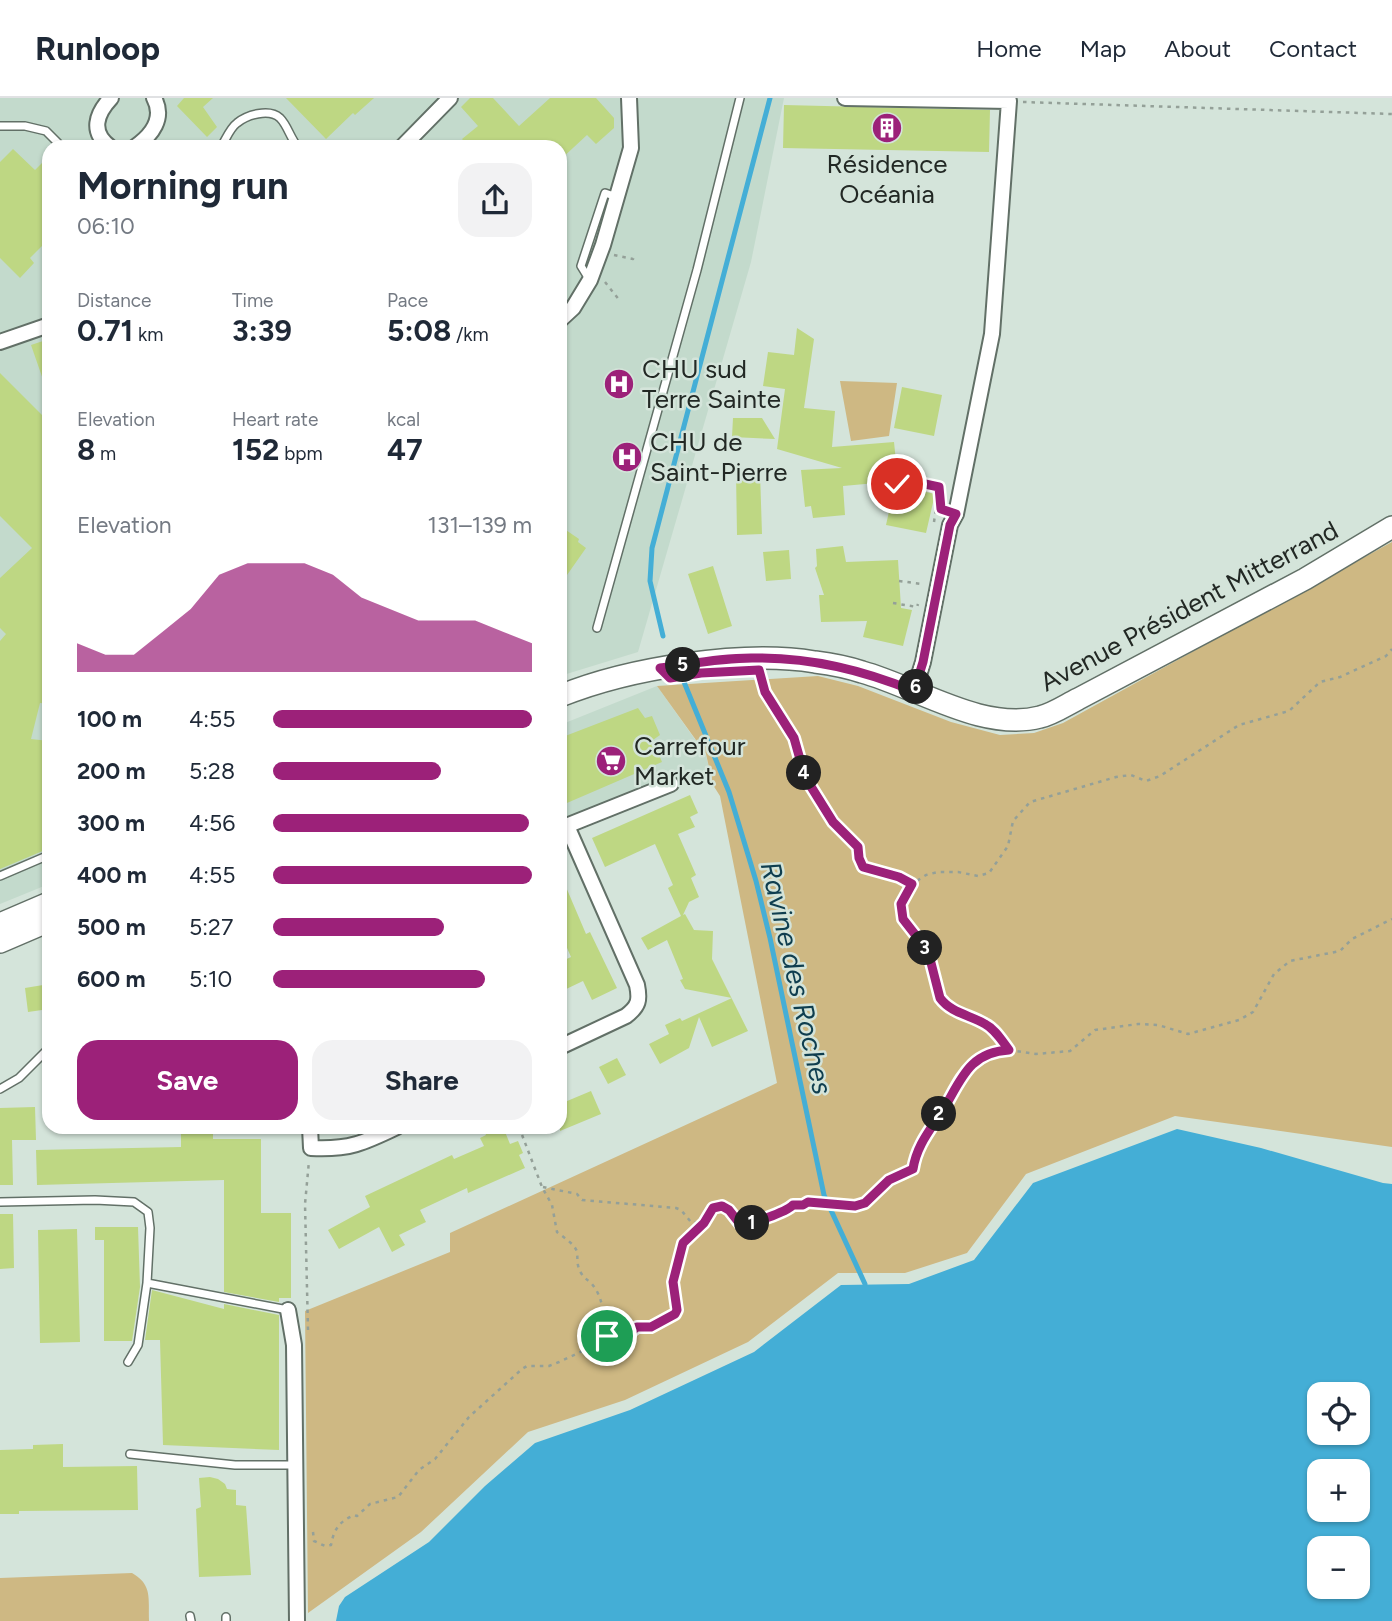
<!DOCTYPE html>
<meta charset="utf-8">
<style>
body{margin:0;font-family:Figtree,sans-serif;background:#f2f2f3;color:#1f2937;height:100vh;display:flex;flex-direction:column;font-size:26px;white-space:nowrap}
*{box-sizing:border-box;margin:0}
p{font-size:23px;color:#747a83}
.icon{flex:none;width:38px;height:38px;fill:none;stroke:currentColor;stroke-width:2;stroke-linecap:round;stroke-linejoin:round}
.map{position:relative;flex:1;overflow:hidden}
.panel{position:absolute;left:42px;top:42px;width:525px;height:994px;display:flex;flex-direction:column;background:#fff;border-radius:21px;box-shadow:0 2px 5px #0004}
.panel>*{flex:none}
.tools{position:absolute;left:1307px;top:1284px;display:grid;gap:14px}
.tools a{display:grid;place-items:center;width:63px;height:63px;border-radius:14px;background:#fff;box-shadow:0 2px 5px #0004;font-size:35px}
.pin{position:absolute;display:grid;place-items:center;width:60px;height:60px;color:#fff;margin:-30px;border:4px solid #fff;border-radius:50%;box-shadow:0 2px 7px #0007}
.km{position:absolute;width:35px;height:35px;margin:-18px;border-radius:50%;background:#222;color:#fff;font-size:19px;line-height:35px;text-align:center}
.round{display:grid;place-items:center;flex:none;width:74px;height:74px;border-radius:21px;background:#f2f2f3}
.head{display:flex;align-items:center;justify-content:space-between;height:119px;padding:0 35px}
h1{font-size:38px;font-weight:700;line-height:52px}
.figures{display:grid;grid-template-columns:repeat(3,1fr);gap:10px;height:119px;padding:7px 35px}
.figures div{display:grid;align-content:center}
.figures b{font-size:30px;font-weight:700}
.figures small{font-size:19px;font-weight:400}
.figures p{font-size:19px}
.chart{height:196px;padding:14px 35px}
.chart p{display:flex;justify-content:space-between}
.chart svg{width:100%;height:126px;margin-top:7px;fill:#9c2179;opacity:.7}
.primary-button{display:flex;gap:14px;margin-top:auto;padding:14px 35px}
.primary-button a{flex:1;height:80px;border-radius:21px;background:#9c2179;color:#fff;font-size:28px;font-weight:700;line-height:80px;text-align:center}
.primary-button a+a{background:#f2f2f3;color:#1f2937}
ul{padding:0 35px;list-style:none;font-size:23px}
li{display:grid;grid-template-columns:112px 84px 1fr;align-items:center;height:52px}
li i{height:18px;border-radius:9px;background:#9c2179}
header{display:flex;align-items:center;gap:42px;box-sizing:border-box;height:98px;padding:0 35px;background:#fff;border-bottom:2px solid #e0e1e3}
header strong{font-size:33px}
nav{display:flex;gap:38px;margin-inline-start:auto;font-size:24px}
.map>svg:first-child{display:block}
</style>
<header>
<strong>Runloop</strong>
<nav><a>Home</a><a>Map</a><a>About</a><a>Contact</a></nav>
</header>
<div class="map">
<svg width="1392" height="1523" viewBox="0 0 1392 1523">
<rect width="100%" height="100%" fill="#d4e4da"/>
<path fill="#c3dacc" d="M0 0H784L751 164 638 554 560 578V49H49V786L0 806Z
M657 588 706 657 713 687 696 679 560 739V627Z"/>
<path fill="#ceb883" d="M840 283 897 285 889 338 851 343Z
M1392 444V1049L1175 1018 1026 1076 967 1155 905 1175H838L748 1244 625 1302 528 1334 421 1434 308 1515 305 1213 450 1154V1135L777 985 720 698 713 687 706 656 657 588 818 578 858 588 951 624 1000 637 1034 635 1063 625Z
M132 1475C153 1487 148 1501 149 1523H0V1480Z"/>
<path fill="#44aed6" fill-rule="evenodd" d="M1177 1031 1261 1050 1383 1085 1392 1086V1523H336L339 1508 345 1499 429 1444 485 1388 535 1345 630 1312 754 1254 841 1187 909 1186 974 1162 1033 1085ZM1320 1297H1358V1335H1320ZM1320 1374H1358V1412H1320ZM1320 1451H1358V1489H1320Z"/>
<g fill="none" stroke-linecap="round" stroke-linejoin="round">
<path stroke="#44aed6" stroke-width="5" d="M663 538 650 483 652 450 770 0
M684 584 729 694 756 783 770 840 824 1097 865 1186"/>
</g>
<path fill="#bed783" d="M184 0H213L203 9 217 29 207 39 177 8Z
M286 0H374L355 17 353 15 326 41Z
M470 0H493L519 28 550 0H596L614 20V30L596 46 587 37 560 62V49H469L462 41 478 28 461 9Z
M784 7 990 12 989 54 783 50Z
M13 51 35 72 42 65 49 73V141L30 160 34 165 20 180 0 160V64Z
M797 230 814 241 804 310 835 313 832 349 894 344 898 383 843 388 845 417 813 420 811 408 805 409 801 372 842 370 777 351 785 291 763 288 768 254 794 257Z
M49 241V293H47L31 247Z
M0 275 49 324V606L40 605 31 641 49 643V748L44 750 45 752 0 771V543L6 536 0 530V480L32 450 0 418Z
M902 289 942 297 934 338 894 330Z
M733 320H762L775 341 732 339Z
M760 374 762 436 737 437 736 375Z
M895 387 935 396 926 435 886 427Z
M560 428 579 441 578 444 586 450 560 487Z
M843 448 846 464 898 462 901 510 912 512 903 548 863 539 867 523 821 524 819 497H824L815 470 817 468 816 451Z
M789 452 791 481 766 483 763 454Z
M713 468 732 528 708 536 688 476Z
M638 610 645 620 652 618 660 637 653 642 662 664 560 708V640Z
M690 697 698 715 690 719 695 729 678 736 696 777 691 780 699 799 689 804 683 817 685 816 694 832 713 833 712 861 748 933 712 949 699 919 689 950 660 966 649 946 669 936 665 927 680 920 682 923 732 900 685 891 680 882 683 881 667 842 648 852 641 840 681 818 668 790 673 787 655 746 605 769 592 740Z
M560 775 586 836 590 834 617 890 592 902 583 883 560 894V864L571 859 560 834Z
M49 886V911L28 914 25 890Z
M617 960 626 977 608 986 599 969Z
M591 993 601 1016 560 1033V1006Z
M35 1009 36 1042H12L13 1087H0V1010Z
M181 1029H213V1041H261V1115H291V1200H279V1204L224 1194V1082L37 1087 36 1052 181 1049Z
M483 1029H503L510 1046 518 1043 523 1055 519 1057 525 1070 468 1095 467 1090 420 1112 426 1124 399 1137 405 1147 392 1154 379 1129 339 1151 328 1132 370 1109 365 1098 452 1057 454 1061 484 1048 480 1040 486 1037Z
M0 1116H13L14 1170 0 1171Z
M95 1129H138L140 1189 132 1243H104V1142H95Z
M77 1131 80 1244 40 1245 38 1132Z
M152 1192 224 1211V1206L279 1217V1352L163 1347 160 1242H145Z
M63 1346V1369L137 1368 138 1412 19 1413V1416H0V1352L33 1351V1347Z
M210 1379 218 1381 225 1386 227 1391 236 1392V1407L246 1408 251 1477 199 1479 196 1411 201 1409 199 1380Z"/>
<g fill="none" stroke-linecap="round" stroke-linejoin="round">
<g stroke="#627067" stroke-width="10">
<path id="service" d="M0 28H25L46 33 62 49
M221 49C226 41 230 30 237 25 247 17 269 10 280 20 288 28 290 40 298 49
M589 181 581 168 605 95 617 99
M597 530 697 172 740 0
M49 632V634
M0 778 49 757
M0 991 19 980 49 950
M0 1104 95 1102 134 1104 148 1114 150 1130 147 1185 288 1212
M128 1264 138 1247 147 1185
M130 1356 235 1367H295
M190 1518 191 1523
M226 1519V1523"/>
</g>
<g stroke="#627067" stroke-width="18">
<path id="minor" d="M845 0 1009 3 992 236 956 416 950 427 923 564 914 593
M110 49C90 34 96 16 111 0
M135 49C152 37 165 20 154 0
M402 49 450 0
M560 222 573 210 590 182 603 147 631 50 629 0
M0 244 49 227
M561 730 671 686
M560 949 626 918C639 908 640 902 637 887L567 728
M310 1029 311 1050C349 1052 364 1045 397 1029
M288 1212 294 1247 297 1523"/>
</g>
<g stroke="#627067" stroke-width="24">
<path id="secondary" d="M560 598C629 570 742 552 815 564 831 566 847 569 862 574 917 589 982 634 1040 619 1053 616 1066 607 1078 601L1305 481 1392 429
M0 826 49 805
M0 844 49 823"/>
</g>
<path stroke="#94a098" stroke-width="2.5" stroke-dasharray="3.5 5" stroke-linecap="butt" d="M1023 4 1392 16
M614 157 633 161 634 155
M605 184 620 203
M870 385 925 386 939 389 941 410
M934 424 939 389
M899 483 922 486
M893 505 917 509 918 506
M761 579 765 594 794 640 805 679 833 724 858 749 859 760 863 769 899 779 912 786
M1008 952C1002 942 995 931 985 926 970 917 951 915 940 900L928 853 903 821 901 806 912 786 926 777 938 774H958L978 778 989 775 1008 748 1013 723 1030 704 1116 679 1131 677 1146 683 1160 678 1239 627 1289 613 1320 584 1340 579 1386 558 1392 551
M519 1029 542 1089 552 1107 557 1134C563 1139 575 1146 577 1154 578 1161 576 1166 581 1175 584 1180 588 1182 592 1186 605 1202 603 1220 606 1238
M543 1089 577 1096 582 1102 676 1110 681 1112 691 1124 704 1125
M308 1232 305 1106 309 1063
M313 1434 314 1443 325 1448 331 1447C334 1431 339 1424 354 1417L357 1418 370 1406 398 1399 419 1372 435 1361 469 1319 522 1271 527 1268H549L559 1264 589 1250 606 1238 632 1233 637 1229H651L675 1216 677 1212 673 1184 683 1145 704 1125 714 1110 722 1108 729 1112 740 1126C750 1127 786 1114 793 1107H803L808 1104 855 1108 865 1105 889 1082 913 1071 919 1047 945 1008 959 981 969 968 986 957 1008 952 1036 956 1070 953 1095 932 1138 926 1158 927 1188 936 1239 922 1253 914 1274 876 1290 863 1340 853 1352 841 1392 821"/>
<use href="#service" stroke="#fff" stroke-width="7"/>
<use href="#minor" stroke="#fff" stroke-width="14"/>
<use href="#secondary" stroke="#fff" stroke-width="21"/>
</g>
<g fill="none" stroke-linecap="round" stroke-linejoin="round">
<g stroke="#fff" stroke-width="14">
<path id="route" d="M607 1238 632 1233 637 1229H651L675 1216 677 1212 673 1184 683 1145 704 1125 713 1110 722 1108 729 1112 740 1126C750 1127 786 1114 793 1107H803L808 1104 855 1108 865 1105 889 1082 913 1071C917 1045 933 1029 946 1007 962 979 971 954 1009 952 1002 943 995 931 985 926 970 917 951 915 940 900L928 853 903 821 901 806 912 786 899 779 863 769 859 760 858 749 833 724 805 679 794 640 765 594 759 572 701 575 670 580 660 570C691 566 725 559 757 560 813 560 862 572 914 593L923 564 950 427 956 416 941 411 939 389 925 386H897"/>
</g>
<use href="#route" stroke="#9c2179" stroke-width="9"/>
</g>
<defs>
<g id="building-disc" transform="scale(1.575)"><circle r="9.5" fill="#9c2179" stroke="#d4e4da"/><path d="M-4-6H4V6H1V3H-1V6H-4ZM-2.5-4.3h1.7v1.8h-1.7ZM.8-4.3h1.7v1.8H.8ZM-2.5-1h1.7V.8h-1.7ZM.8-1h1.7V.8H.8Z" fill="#fff"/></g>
<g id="hospital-disc" transform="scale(1.575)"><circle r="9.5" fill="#9c2179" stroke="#d4e4da"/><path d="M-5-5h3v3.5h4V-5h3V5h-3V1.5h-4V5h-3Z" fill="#fff"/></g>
<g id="supermarket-disc" transform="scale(1.575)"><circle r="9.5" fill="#9c2179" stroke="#d4e4da"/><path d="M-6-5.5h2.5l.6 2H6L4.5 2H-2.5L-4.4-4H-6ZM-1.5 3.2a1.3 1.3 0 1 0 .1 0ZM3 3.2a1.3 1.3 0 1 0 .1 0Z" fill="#fff"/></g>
</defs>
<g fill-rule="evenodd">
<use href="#building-disc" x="887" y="30"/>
<use href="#hospital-disc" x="619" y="286"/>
<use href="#hospital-disc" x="627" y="359"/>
<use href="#supermarket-disc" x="611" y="663"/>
</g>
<g text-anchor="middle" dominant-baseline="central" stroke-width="5" stroke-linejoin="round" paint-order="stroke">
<g font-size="26" fill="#222824" stroke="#d4e4da" text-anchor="start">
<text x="887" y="66" text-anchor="middle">Résidence<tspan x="887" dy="30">Océania</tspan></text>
<text x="642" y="271">CHU sud<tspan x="642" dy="30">Terre Sainte</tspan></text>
<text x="650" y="344">CHU de<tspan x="650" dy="30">Saint-Pierre</tspan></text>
<text x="634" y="648">Carrefour<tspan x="634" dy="30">Market</tspan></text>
</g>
<g font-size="26" fill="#222824" stroke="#d4e4da">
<text transform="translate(1189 508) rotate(-28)">Avenue Président Mitterrand</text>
</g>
<g font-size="28" font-style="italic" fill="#0f3e4f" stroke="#d4e4da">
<text transform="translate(797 880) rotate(77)">Ravine des Roches</text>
</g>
</g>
</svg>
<div class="tools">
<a><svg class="icon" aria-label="locate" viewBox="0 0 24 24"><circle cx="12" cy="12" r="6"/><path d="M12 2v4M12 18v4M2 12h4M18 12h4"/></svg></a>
<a>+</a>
<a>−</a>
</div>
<div class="pin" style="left:607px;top:1238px;background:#1e9e55"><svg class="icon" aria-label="arrive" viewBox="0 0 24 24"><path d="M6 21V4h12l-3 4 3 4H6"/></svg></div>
<div class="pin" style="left:897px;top:386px;background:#d93025"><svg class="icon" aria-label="check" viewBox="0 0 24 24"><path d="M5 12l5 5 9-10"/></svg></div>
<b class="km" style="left:752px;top:1125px">1</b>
<b class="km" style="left:939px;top:1016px">2</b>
<b class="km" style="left:925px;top:850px">3</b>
<b class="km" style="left:804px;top:675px">4</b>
<b class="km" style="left:683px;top:567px">5</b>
<b class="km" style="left:916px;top:589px">6</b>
<section class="panel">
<div class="head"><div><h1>Morning run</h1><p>06:10</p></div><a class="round"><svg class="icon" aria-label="share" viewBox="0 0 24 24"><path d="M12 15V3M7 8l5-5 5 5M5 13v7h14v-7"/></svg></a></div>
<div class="figures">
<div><p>Distance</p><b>0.71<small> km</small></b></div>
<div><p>Time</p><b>3:39</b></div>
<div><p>Pace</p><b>5:08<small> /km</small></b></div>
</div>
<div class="figures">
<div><p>Elevation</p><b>8<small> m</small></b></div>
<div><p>Heart rate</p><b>152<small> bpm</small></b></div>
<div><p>kcal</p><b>47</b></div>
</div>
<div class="chart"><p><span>Elevation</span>131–139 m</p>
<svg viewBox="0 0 160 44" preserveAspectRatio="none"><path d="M0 44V34L10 38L20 38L30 30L40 22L50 10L60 6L70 6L80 6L90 10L100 18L110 22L120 26L130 26L140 26L150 30L160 34V44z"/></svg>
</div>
<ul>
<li><b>100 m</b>4:55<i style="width:100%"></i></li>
<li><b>200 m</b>5:28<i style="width:65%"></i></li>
<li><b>300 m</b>4:56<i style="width:99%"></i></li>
<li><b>400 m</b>4:55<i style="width:100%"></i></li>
<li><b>500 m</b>5:27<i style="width:66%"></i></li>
<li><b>600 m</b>5:10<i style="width:82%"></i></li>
</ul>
<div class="primary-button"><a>Save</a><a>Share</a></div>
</section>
</div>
